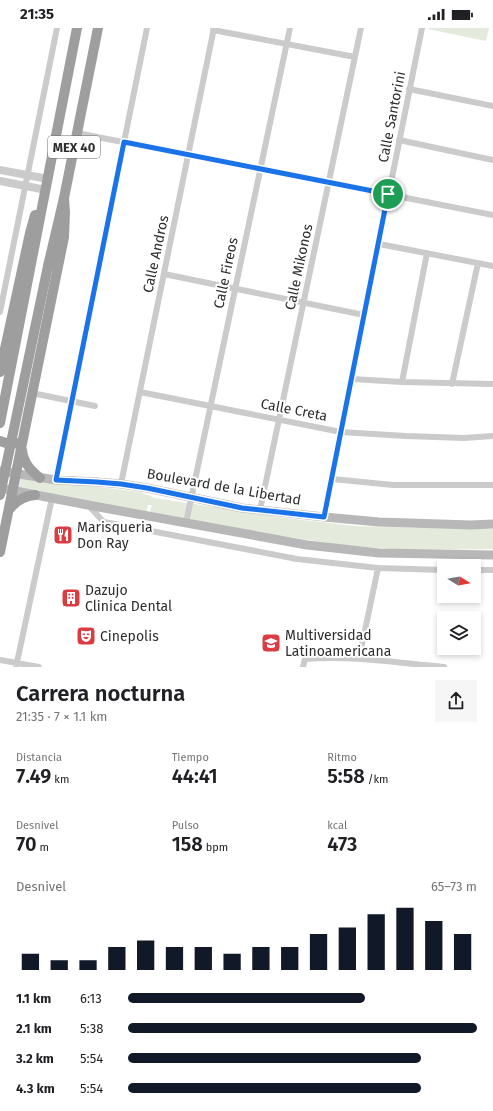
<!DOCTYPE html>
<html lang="es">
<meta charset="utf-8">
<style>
body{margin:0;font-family:"Fira Sans",sans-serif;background:#f6f6f6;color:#202124;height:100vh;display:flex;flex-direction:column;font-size:15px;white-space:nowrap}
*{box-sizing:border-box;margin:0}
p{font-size:13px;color:#757577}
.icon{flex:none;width:22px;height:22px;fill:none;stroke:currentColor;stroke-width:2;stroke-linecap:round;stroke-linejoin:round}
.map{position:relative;height:639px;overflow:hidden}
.drawer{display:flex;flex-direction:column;background:#fff;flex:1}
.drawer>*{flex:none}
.needle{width:26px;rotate:101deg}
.controls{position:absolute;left:437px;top:531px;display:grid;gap:8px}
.controls a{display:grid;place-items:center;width:44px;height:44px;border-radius:0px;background:#fff;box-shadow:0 2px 6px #0003;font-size:20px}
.pin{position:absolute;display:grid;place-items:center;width:34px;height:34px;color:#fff;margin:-17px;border:2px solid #fff;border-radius:50%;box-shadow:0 1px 4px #0007}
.round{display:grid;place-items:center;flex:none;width:42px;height:42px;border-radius:0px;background:#f6f6f6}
.summary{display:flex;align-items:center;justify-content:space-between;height:68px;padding:0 16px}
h1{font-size:22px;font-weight:600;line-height:30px}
.figures{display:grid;grid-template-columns:repeat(3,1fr);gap:6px;height:68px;padding:4px 16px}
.figures div{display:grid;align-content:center}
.figures b{font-size:20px;font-weight:600}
.figures small{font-size:11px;font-weight:400}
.figures p{font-size:11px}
.chart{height:112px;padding:8px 16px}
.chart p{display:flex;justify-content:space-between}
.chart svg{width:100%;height:72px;margin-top:4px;stroke:#111827;stroke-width:6}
ul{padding:0 16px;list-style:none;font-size:13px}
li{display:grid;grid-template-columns:64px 48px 1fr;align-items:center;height:30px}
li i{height:10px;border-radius:5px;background:#111827}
.status{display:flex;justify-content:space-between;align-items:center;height:28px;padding:0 20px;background:#fff;direction:ltr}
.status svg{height:11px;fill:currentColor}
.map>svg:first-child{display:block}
</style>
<div class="status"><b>21:35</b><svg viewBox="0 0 49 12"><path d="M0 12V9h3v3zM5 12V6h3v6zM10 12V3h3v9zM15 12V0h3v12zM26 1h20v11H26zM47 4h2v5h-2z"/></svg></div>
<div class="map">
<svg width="493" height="639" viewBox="0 0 493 639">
<rect width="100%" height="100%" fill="#fff"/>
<path fill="#e4ebdd" d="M429 0H489L486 13 428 1Z
M17 449 140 464 155 470 286 490 355 498 463 501H493V521L401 522 342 517 262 505 150 484 152 477H148L146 486 16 460Z"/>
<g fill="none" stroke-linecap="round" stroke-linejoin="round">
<path stroke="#cbcbcb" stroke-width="6" d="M213 2 355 29
M409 61 493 78
M77 105 493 187
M399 112 493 132
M379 216 493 238
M164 246 364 287
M0 284 57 0
M352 351 402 354 493 356
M402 354 427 225
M452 356 478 235
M140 364 341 404 406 408 464 410 493 408
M32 365 95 378
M332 451 393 457H493
M56 452 147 0
M121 456 214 0
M88 477 100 490 104 494 297 531 378 540 444 542
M260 482 361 0
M324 489 422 0
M186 495 290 0
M474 542H493
M359 631 378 540
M0 632 39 639
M16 639 52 470
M303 639 305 631C351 627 398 635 444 639"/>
<path stroke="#cbcbcb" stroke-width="8" d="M0 142 48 151
M0 153 46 162"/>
<path stroke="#b8b8b8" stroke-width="9" d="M0 443 56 452 97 454 121 456 147 460 242 480 324 489 379 494 471 497 493 496
M5 461 88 477 307 517 379 525 493 527"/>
<path stroke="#9e9e9e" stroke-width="10" d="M48 238 64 170 98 0
M0 344 30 205 35 187
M0 395 77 0
M0 413 9 416 19 415
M22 422C23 434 30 442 40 450
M9 482C16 472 24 468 35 467
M0 524 64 209 65 184 64 170"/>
<path stroke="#9e9e9e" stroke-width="10" d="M0 467 48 238"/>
</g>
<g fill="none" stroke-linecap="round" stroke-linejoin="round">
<g stroke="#fff" stroke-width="8">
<path id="route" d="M124 114 388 166 324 489 242 480 147 460 121 456 97 454 56 452Z"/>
</g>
<use href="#route" stroke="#1a73e8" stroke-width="5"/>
</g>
<defs>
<g id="restaurant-square" transform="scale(1)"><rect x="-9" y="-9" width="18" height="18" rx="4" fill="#da3c42" stroke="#fff"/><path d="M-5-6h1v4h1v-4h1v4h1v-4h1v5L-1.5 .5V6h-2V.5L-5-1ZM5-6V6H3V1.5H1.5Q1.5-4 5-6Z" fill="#fff"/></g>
<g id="building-square" transform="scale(1)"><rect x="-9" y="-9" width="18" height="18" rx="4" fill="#da3c42" stroke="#fff"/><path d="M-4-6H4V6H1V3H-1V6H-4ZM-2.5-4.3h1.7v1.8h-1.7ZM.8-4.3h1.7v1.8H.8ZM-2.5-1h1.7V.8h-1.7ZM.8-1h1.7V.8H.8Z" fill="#fff"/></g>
<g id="theatre-square" transform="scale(1)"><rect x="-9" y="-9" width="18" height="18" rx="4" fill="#da3c42" stroke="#fff"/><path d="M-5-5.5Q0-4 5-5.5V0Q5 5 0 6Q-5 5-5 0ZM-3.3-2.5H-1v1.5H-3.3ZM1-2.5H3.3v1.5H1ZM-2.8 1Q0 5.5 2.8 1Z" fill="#fff"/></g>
<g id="university-square" transform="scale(1)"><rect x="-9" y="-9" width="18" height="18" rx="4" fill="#da3c42" stroke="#fff"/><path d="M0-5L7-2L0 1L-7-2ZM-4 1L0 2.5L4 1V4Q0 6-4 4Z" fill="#fff"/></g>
</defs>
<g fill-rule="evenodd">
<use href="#restaurant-square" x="63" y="507"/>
<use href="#building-square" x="71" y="570"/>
<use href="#theatre-square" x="86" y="608"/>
<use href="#university-square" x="271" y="615"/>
</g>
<g text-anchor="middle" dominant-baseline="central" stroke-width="4" stroke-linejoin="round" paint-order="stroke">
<rect fill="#fff" stroke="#6d6d6d" stroke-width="1" x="48" y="108" width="52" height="22" rx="3"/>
<g font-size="13" font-weight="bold" fill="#2e2e2e">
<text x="74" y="119">MEX 40</text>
</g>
<g font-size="14" fill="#2e2e2e" stroke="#fff">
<text transform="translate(392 89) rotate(-79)">Calle Santorini</text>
<text transform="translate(156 226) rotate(-78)">Calle Andros</text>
<text transform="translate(299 239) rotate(-78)">Calle Mikonos</text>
<text transform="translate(226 245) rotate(-78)">Calle Fireos</text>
<text transform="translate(294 382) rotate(11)">Calle Creta</text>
<text transform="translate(224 459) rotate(10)">Boulevard de la Libertad</text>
</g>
<g font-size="14" fill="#2e2e2e" stroke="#fff" text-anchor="start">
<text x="77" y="499">Marisqueria<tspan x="77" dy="16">Don Ray</tspan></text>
<text x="85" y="562">Dazujo<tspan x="85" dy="16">Clinica Dental</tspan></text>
<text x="285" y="607">Multiversidad<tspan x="285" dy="16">Latinoamericana</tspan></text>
<text x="100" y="608">Cinepolis</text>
</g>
</g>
</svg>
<div class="controls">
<a><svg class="needle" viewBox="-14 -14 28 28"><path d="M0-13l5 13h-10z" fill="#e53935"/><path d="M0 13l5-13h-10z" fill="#757577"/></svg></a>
<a><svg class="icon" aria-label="layers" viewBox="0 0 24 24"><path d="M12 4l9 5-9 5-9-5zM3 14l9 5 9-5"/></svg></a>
</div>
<div class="pin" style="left:388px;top:166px;background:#1e9e55"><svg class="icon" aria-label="arrive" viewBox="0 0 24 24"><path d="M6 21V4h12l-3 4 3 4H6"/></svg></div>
</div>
<section class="drawer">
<div class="summary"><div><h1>Carrera nocturna</h1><p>21:35 · 7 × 1.1 km</p></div><a class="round"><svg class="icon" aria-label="share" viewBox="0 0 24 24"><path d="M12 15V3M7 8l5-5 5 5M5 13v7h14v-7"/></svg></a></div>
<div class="figures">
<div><p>Distancia</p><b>7.49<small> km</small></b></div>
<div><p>Tiempo</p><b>44:41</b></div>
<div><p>Ritmo</p><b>5:58<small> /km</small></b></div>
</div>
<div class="figures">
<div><p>Desnivel</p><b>70<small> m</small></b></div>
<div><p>Pulso</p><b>158<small> bpm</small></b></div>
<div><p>kcal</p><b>473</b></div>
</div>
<div class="chart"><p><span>Desnivel</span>65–73 m</p>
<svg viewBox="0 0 160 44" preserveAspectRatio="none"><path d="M5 44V34M15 44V38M25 44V38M35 44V30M45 44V26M55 44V30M65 44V30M75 44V34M85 44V30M95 44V30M105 44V22M115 44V18M125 44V10M135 44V6M145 44V14M155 44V22"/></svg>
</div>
<ul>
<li><b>1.1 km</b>6:13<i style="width:68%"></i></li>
<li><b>2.1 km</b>5:38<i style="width:100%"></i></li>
<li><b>3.2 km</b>5:54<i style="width:84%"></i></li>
<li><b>4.3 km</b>5:54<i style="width:84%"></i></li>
</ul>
</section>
